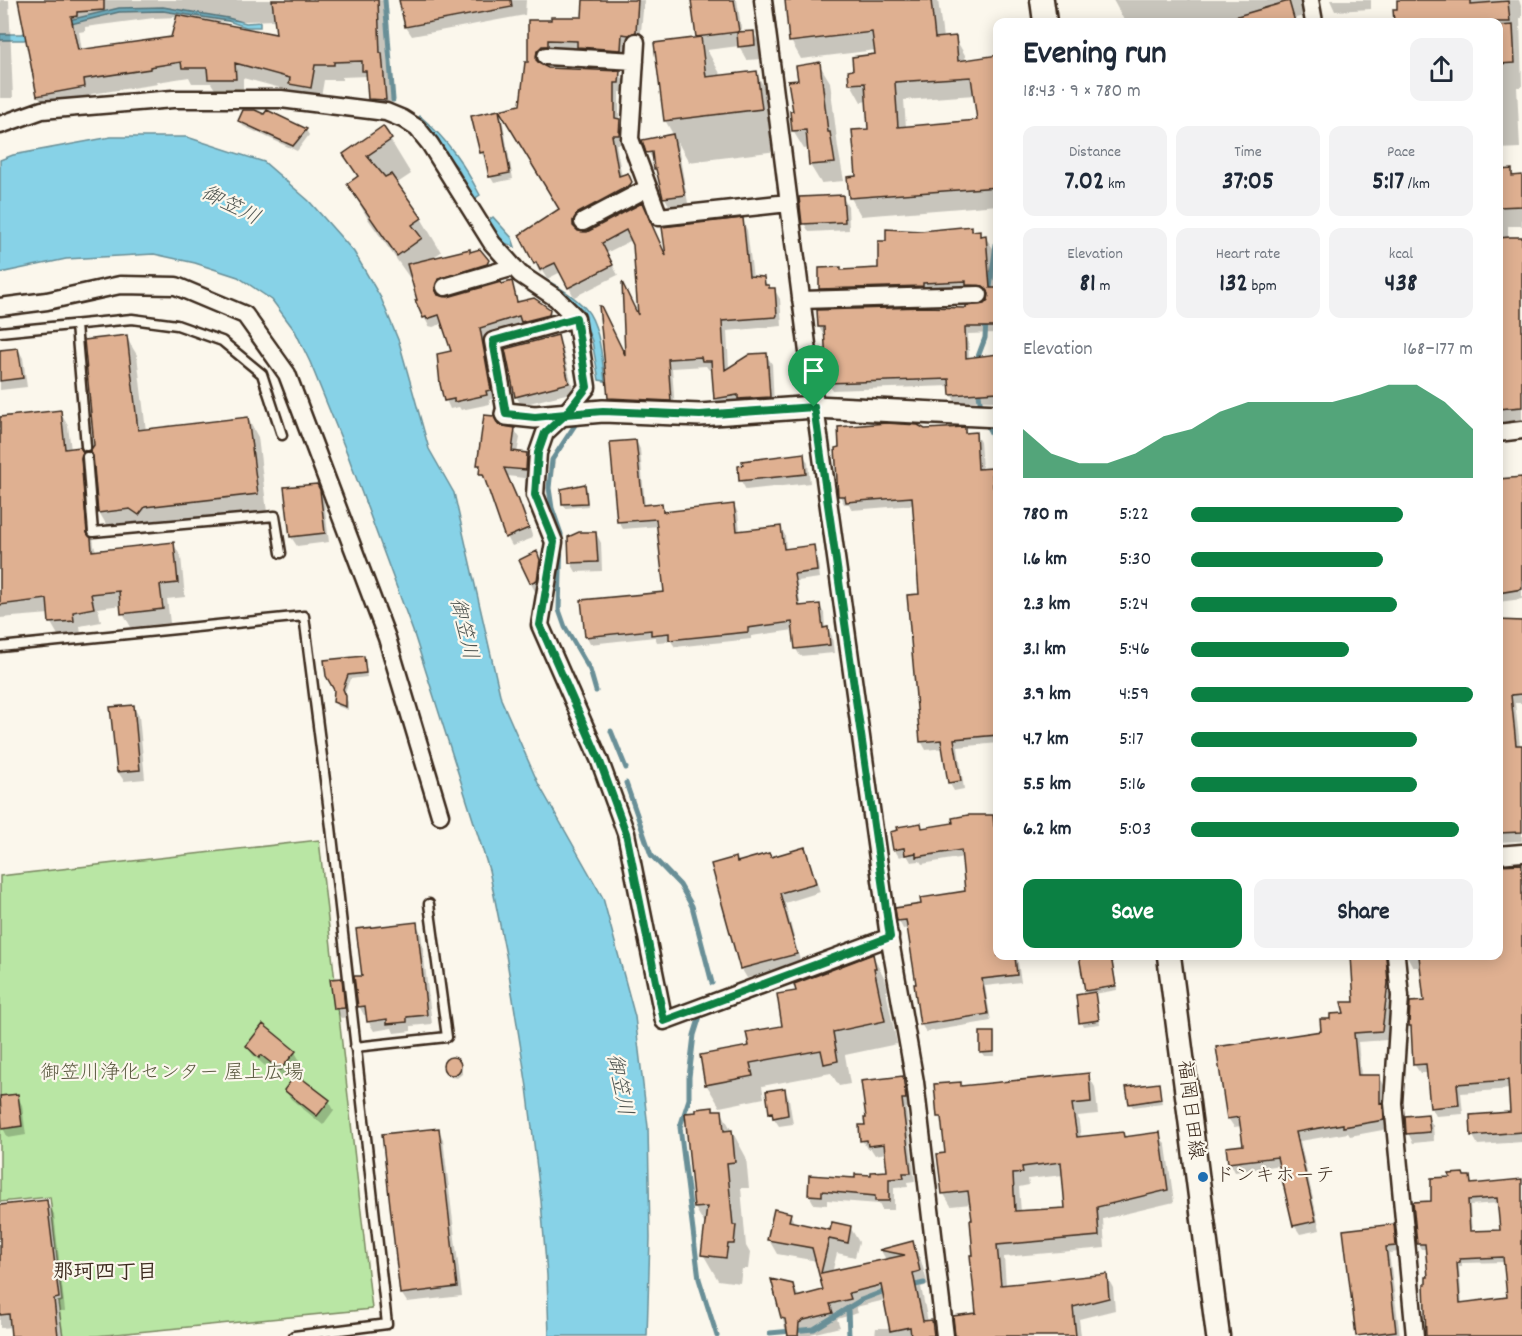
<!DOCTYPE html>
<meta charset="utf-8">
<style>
body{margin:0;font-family:Dekko,"Klee One",sans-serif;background:#f2f2f3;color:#1f2937;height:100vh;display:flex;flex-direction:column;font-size:22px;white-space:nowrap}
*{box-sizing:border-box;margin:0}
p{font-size:20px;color:#747a83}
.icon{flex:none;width:33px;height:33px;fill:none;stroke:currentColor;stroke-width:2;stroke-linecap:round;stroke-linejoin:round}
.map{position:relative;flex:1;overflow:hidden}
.sheet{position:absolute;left:993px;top:18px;width:510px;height:942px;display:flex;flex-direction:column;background:#fff;border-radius:12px;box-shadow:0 3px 15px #0003}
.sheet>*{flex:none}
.pin{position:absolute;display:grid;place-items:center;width:51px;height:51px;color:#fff;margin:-62px -26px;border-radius:50% 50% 50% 0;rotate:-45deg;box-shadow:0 0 6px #0007}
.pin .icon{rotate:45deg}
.round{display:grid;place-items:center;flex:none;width:63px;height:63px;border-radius:12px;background:#f2f2f3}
.headline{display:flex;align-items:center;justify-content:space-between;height:102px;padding:0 30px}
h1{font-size:33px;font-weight:700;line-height:45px}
.stats{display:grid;grid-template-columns:repeat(3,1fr);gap:9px;height:102px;padding:6px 30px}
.stats div{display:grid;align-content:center;border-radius:12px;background:#f2f2f3;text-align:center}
.stats b{font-size:26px;font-weight:700}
.stats small{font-size:16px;font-weight:400}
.stats p{font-size:16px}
.chart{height:168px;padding:12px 30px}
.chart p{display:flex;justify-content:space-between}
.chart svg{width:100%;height:108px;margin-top:6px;fill:#0b8043;opacity:.7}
.cta{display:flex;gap:12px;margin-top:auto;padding:12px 30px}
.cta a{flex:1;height:69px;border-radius:12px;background:#0b8043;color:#fff;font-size:24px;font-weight:700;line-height:69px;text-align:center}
.cta a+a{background:#f2f2f3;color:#1f2937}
ul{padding:0 30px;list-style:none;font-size:20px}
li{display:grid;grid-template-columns:96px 72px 1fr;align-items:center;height:45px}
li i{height:15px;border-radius:8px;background:#0b8043}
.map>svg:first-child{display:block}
</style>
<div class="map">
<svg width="1522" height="1336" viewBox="0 0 1522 1336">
<rect width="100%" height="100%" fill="#fbf7ec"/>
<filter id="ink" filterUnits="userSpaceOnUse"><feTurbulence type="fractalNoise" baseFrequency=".0167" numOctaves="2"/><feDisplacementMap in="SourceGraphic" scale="12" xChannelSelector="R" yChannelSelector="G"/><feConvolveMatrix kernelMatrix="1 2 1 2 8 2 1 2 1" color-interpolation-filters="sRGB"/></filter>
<g filter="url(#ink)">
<path fill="#b9e6a4" stroke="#7a8861" stroke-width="1.5" d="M319 840 372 1309 96 1336H63L58 1302 62 1301 50 1197 0 1202V876Z"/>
<path fill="#87d2e7" stroke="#698f97" stroke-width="1.5" d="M163 7 228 18 246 23 260 22V27H246L228 21 163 11 119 12 39 32 24 40H0V34H22L36 28 119 8Z
M420 116C448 140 463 163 480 195L474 199 457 167 416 120Z
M111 137H187L264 162 309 201 354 252 381 298 399 342 429 449 454 493 501 699 538 783 603 898 635 1017 648 1127 650 1238 647 1336H549L547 1275 541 1201 527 1087 506 955 489 870 414 634 347 453 310 362 295 331 272 300 238 277 195 263 154 254 66 259 0 273V160L13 155Z
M493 217 512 238 515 247 502 242 488 221Z
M542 277C557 286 573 295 585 308 600 324 602 360 605 381L599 380 592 341 581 314 583 310 564 294 561 296 542 283Z"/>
<path fill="#0003" fill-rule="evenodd" d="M0 0H9L13 98H0Z
M19 0H384L388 66 390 70 393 114H379L370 99 367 76 342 77V80H324L320 103 299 99 295 92 243 78V94H218L211 83H192L189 77 157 82 158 84 91 94 93 102 47 110 38 95ZM178 17 172 38 82 51 79 32 85 31V27L154 18ZM276 20 278 36 212 22Z
M401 0H526L525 15 412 36 406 27Z
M585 0H644L640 42 635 44H627L626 59 546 56 540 66 548 69 619 72 624 82 623 92H619V121L624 130V144H616L622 177 627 175 636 193 583 223 577 233H588L641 205 667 260 742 220 747 230 753 278H763L770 290 774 289 780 299 782 326 727 331 729 369 766 355 772 364 774 406 721 409 715 399 713 370H709L706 366 672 368 675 410 615 408 610 398 627 360 640 320 634 244 632 240 606 253 618 275 574 297 561 272 547 279 542 271 540 273 521 235 561 210 522 106 529 64V21L583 19Z
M692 0H737L742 33 753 32 761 46 762 59 747 60 739 46 707 50 722 77 756 73 780 114 785 150 689 162 677 141 688 203 670 207 665 198 654 161 648 152 644 141 674 136 665 120 699 39Z
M786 0H938L943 38H955L965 55 966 62 998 57V205L861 216 851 198 849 178 857 177 870 130 868 101 861 102 851 84 854 72 877 55 876 50 801 59 791 41ZM975 95 979 122 906 127 904 100Z
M1113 0H1302L1306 16 1295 18 1296 22H1125Z
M1330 0H1371V9L1335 11Z
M1398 0H1519L1522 9V18H1520L1522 87H1517L1520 148 1498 149V22H1396L1395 10H1399Z
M819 64 830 82 838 148 844 181 821 183 810 165 809 148 804 149 793 131 800 81Z
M268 111 306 130 309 135 297 151 243 126 240 121 265 116Z
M498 112 502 118 513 179 494 183 490 176 487 158 485 159 481 152Z
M383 128 411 174 396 184 421 218 441 252 431 259 471 253 488 261 493 269 442 288 439 297 448 299 511 283 519 303 549 310 554 319 523 325 484 336 495 398 489 400 490 404 461 410 459 407 450 409 446 400 452 352 444 323 433 327 429 326 424 317 414 284 368 219 349 185 358 178 345 154Z
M1498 171H1511L1515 177 1522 178V226H1508V239H1522V427L1498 429Z
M842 197 848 206 849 230 809 232 804 223Z
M971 228 973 232H979L982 237H985L995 251 996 263H998V401H955L951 394V386L832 390 828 383 826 334H823L819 327 985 306 989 301 991 295 989 292 971 291 825 295 821 289 841 269 842 271 879 269 887 242 921 232ZM996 333V356L969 359 968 334Z
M126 337 137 355 146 431 248 419 258 437 267 512 156 525 150 533 142 527 110 531 99 512 95 446Z
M557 337 562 346 574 392 521 405 516 396Z
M18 349 23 358 27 387 0 390V352Z
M60 412 68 426 71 450 82 453 90 467 88 472 94 546 97 552 173 543 181 557 185 597 167 599 170 623 131 627 123 613 122 605 98 608 101 622 80 626 81 635 59 637 51 623 50 614 0 618V418Z
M498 426 514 429 520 438 517 453 526 455 532 464 531 479 508 476 523 509 533 538 512 546 507 537 488 483 481 474V469L478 464Z
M964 429 967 434H975L980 442 982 470 998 469V743L958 747 964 789 954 791 949 782 944 748 926 750 921 741 920 595 914 505 852 510 849 504H844L840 496 925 430Z
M636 441 640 449 645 507 661 504 666 513 734 506 738 513 740 532 780 528 785 535 786 550 813 547 817 554 820 578 797 581 801 608 819 606 824 613 825 629H828L832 636 834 653 800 656 796 649 794 630 751 636V639L675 647 671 641 657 642 655 637 590 644 586 636 666 593 659 526 623 529 619 522 612 443Z
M803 454 808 463 810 483 746 490 741 481Z
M550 457 555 461 553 477 549 472Z
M1522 479V599L1498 602V535Z
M316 485 324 501 329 542 297 546 291 537Z
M585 486 587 490 588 506 566 508 563 504 562 490Z
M596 533 601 543 602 571 576 572 571 563Z
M537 553 545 571 542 589 535 591 530 582Z
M1498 621 1522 623V703H1515L1520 746H1522V841L1498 842Z
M363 658 367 677 350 679 344 694 348 702V710L337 706 334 702 335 690 328 675Z
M133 707 139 716 145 779 124 781 118 772Z
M998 815V956H1017L1021 982 985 986 991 1021 926 1032 921 1024 918 985 909 928 903 929 899 921 897 909 923 905 967 892 964 857 922 864 920 861 911 862 907 855 899 857 894 849 920 824 923 829 955 824 954 819Z
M804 848 809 858 820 892 785 903 801 964 747 978 741 968 738 863 771 858Z
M1522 864V1142L1478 1145 1473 1136 1471 1117 1512 1113 1510 1089 1461 1093 1463 1114 1436 1116 1431 1107 1428 1073H1420L1414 1064 1413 1031 1410 1026 1426 1003 1422 967H1413L1407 956H1498Z
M416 924 421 933 432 1024 411 1026V1031L394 1033 392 1028 374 1031 368 1021V1015H364L359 1006 363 977Z
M873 956 885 979 888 990 886 991 897 1044 845 1055 850 1084 839 1086 831 1073 762 1086 764 1098 720 1107 706 1084 750 1047 784 1027Z
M1081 956H1112L1117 990 1094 994 1096 998 1100 1024 1083 1026 1081 1022 1089 995 1086 990Z
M1352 956H1395L1387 1040 1358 1042 1361 1076H1379L1384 1085 1385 1109 1387 1113 1388 1129 1350 1136 1348 1133 1300 1141 1320 1230 1300 1234 1294 1225 1281 1165 1235 1172 1230 1162 1245 1146 1242 1126 1234 1127 1228 1118 1322 1032 1332 1020 1345 1014 1355 1003Z
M341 979 346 988 349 1017 341 1018 335 1009Z
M993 1034 995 1038V1056H984L982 1052Z
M247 1046 295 1052 300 1061 286 1078 266 1064 265 1066 253 1055Z
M449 1059H454L462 1069V1074L457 1078 450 1077 445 1069V1062Z
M1088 1075 1095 1087 1098 1114 1078 1116 1081 1138 1123 1133 1126 1139 1159 1134 1166 1146 1174 1202 1103 1219 1105 1248 1004 1257 1006 1286 1106 1275 1113 1288 1115 1310 1079 1319 1081 1336H957L977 1314 974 1221 971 1204 951 1206 944 1194 939 1155 947 1154 944 1125 939 1116 960 1084 962 1087ZM1063 1175 1067 1209 1021 1212 1019 1187 1029 1185 1028 1179Z
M902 1078 908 1087 911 1107 906 1108 915 1181 907 1182 908 1187 894 1188V1210H882L879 1204 827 1200V1205L814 1204 809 1195 856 1180 889 1173 886 1153 875 1155 871 1149H867L862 1140 867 1126Z
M1158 1085 1162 1103 1133 1107 1130 1103Z
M285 1090 329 1101 334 1110 323 1125 291 1099Z
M784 1090 789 1099 793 1124 779 1126 770 1112Z
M17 1096 22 1105 26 1135 8 1138 3 1128 0 1098Z
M712 1108 714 1112 721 1111 746 1157 749 1188H741L746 1246 750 1253 748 1269H742L740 1283 718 1280 703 1254 706 1226 695 1208Z
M1427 1116 1433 1125 1434 1141 1413 1143 1408 1133Z
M438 1129 443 1139 462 1296 407 1302 401 1293Z
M1470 1177 1473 1186 1522 1181V1336H1426V1286L1430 1278 1427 1249H1421L1418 1244 1433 1203 1464 1178ZM1499 1203 1502 1231 1472 1233 1470 1205ZM1505 1262 1508 1299 1462 1304 1459 1267H1462V1263Z
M46 1201 54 1214 65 1311H60L63 1336H13L12 1327 0 1328V1203L2 1206Z
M790 1214 795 1224 831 1232 850 1227 859 1242 855 1257 837 1253 832 1273 887 1261 881 1251 912 1243 920 1257 928 1285 921 1287 928 1322 932 1321 940 1336H875L876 1328H890L885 1300 856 1307 858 1313 837 1319 840 1327 811 1334V1336H787L773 1281 792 1285 800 1298 825 1291 817 1261 777 1254 769 1240Z
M1393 1226 1397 1233 1399 1252 1389 1253 1400 1336H1357L1345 1231Z"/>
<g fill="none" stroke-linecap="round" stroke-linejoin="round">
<path stroke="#698f97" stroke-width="5" d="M385 0 393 100
M989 295 997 237
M976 362 985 338 986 322
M978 386 981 409
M985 421 998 446
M575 425 552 460 549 488 552 508 561 534 559 610 565 627 590 670 596 691
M611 731 626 768
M626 783 651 855 680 885 692 906 712 983
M699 1012 700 1016 694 1035 689 1077V1099L680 1127 699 1279 717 1336
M911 1286 924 1283
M848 1309 849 1336
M770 1333 814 1329 861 1300 887 1290"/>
</g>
<path fill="#dfb091" stroke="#3b2a1e" stroke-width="1.5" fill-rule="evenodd" d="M18 0H104V10L77 12V16L71 17 78 50 171 37 177 15 276 34 272 0H378L380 53H382L386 100 368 99 366 71H362V61L334 62V65H315L311 88 289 84 290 78 235 63 236 79H208L207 68H182L181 62 150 67V69L84 79 85 87 37 96Z
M399 0H511L512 7 405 27Z
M583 0H638L636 32 629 35 622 34 621 50 577 47V41L548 40V46H542L537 51 536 60 540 64 548 68 620 71 619 83H615V118L620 119 619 135H612L619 176 628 173 632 182 630 185 578 213 573 221V226L578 231 587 232 642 203 666 256 662 227 743 218 749 276 764 277 765 285H769V288H775L777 315 776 317 722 321 725 370 750 354 767 353 770 397 738 399V395L714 399 711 361H702L701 357 668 359 671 401 608 398 599 306H601L625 355 622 282 638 315 633 245 626 230 602 243 613 265 568 288 555 263 540 270 536 262 534 264 519 235 559 209 499 110 520 105 525 62H528V20H551V17H582Z
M691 0H734L739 31 737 32 754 31 755 45 738 47 737 32 696 37Z
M785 0H931L935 38 956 36 958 61 998 55V187L849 198 847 177 856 176 852 130 868 129 865 83 849 84 848 71 853 70 852 57 875 54 872 32 789 42ZM971 77 977 120 898 127 895 82Z
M1397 0H1471V4L1508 1 1510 22H1394L1393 9H1397Z
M1289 1 1295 22H1227V19Z
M1513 25 1515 63 1498 64V26Z
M701 37 706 77 757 71 762 109 664 121 654 43Z
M820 62 828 132H830L835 163 809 165 806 130 792 131 790 111H793L788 81 798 80 796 66Z
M243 110H255L264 114 267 110 307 129 293 146 238 121Z
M499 110 510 173 489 177 484 152 480 153 471 116Z
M383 126 392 139 367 156 385 177 391 174 422 218 412 225 422 238 397 256 347 184 358 176 343 154Z
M673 134 685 195 663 198 656 169H654L652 152 646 153 642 140Z
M1512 169V176L1522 175V206L1498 207V170Z
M843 195 845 222 802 224 799 197Z
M972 226V231L980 230V236L986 235 990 288H998V327H965L966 358 998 354V392L950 395 949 379 827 383 824 327H818L817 310 924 307 966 308V306L984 304 988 300 989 294 983 286 966 285V281L923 283V286L819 289V268L841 267V270L878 268V241H886V229L921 231Z
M1510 237H1522V407L1498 409V238Z
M470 249V252L480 249 489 260 487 264 438 279 435 289 438 295 448 297 501 282 502 284 512 281 517 302 534 298 550 309 549 315 521 322 519 316 480 328 491 390 486 391 487 395 454 402V399L444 401 440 384 437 354 451 351 439 315 427 319 426 317 423 318 415 300H417L407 264Z
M127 335 138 430 248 417 258 494 145 507 139 515 130 509 98 513 93 456 90 451 94 445 84 340Z
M558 335 569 383 515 397 505 349Z
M18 348 23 378 0 381V350Z
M61 410 65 449 80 447 83 452 81 458 87 533 91 538 92 551 174 542 178 583 160 585 163 609 121 614 119 591 91 594 94 608 73 612 74 621 49 623 47 599 0 605V417Z
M484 415 494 416 499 425 515 428 512 451 527 453 526 470 504 468 517 498H518L529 528 505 538 483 474H479L480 465H477Z
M886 423 918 425 925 429 965 427V433L976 432 978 469 992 468 993 487H998V735L954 739 961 781 948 783 941 740 920 742 907 595 919 594 912 497 846 502 845 496H838L835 448 839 447 838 427Z
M636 440 643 505 662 503 663 512 734 504 737 531 781 526 784 549 814 545 817 571 794 574 799 606 820 604 823 628 828 627 830 645 795 649 792 622 748 628V632L669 640V633L651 635V630L585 637 581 600 664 592 656 519 617 522 610 442Z
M804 453 806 474 739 481 738 466 743 465 742 461Z
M1522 477V589L1498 593V479Z
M317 484 320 490 325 533 290 537 284 487Z
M585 484 587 503 562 504 561 489Z
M579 532H596L598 562 569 563 568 537Z
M537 551 540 560 537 580 530 583 519 560Z
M1498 620 1522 621V694L1511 695 1516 745H1522V832L1498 833Z
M364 656 366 673 348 675 343 689 346 696V707L333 702 334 690 326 676 324 660Z
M134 705 140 770 117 772 110 707Z
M968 815H993L994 826H998V956H1015L1017 975 982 979 988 1014 920 1025 914 984H916L906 920 897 921 895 908 921 904 920 898 965 891 961 850 916 857V853L905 855 904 848 893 850 890 832 898 830 897 827 921 823 922 828 953 823 952 818Z
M805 847 816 883 780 893 797 954 740 969 711 864 736 857 737 862 769 853 771 857Z
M1522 864V1132L1471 1136 1470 1115 1510 1112 1508 1080 1457 1084 1459 1105 1430 1108 1426 1064 1413 1065 1411 1026H1409L1410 1002 1424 1001 1419 956H1498V865Z
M417 922 427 1015 407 1017V1022L387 1024V1019L367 1022 365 1006 358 1007 354 976H362L356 929Z
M873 954 876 968H874L885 1021 833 1032 838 1061 824 1064 821 1050 750 1063 753 1076 705 1085 700 1055 749 1046 746 1032 782 1026 777 994 796 991 794 984Z
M1079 956H1111L1116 986 1085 991Z
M1351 956H1386L1388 983 1382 1031 1354 1033 1358 1075H1380V1103L1383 1102 1384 1120 1343 1127V1124L1296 1132 1316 1221 1293 1226 1277 1157 1228 1163 1226 1147 1243 1145 1239 1117 1227 1119 1216 1047 1321 1031 1320 1019H1330V1014L1344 1013 1341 1002H1354Z
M342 978 345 1008 334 1009 330 979Z
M1095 992 1099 1020 1079 1023 1076 995Z
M263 1024 296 1051 280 1070 261 1055 259 1058 246 1046Z
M980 1032H994V1052L980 1053Z
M443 1066a9 9 0 1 1 18 0a9 9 0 1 1-18 0Z
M1089 1073 1091 1102 1072 1104 1077 1137 1123 1132 1124 1137 1160 1132 1168 1190 1097 1207 1099 1236 997 1245 1001 1285 1107 1274 1109 1298 1073 1307 1076 1336H955L953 1316 976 1313 970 1255H973L970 1220H972L968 1191 942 1194 937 1154 945 1153 941 1117H937L934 1084 961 1082V1086ZM1061 1162 1065 1208 1015 1211 1013 1174 1023 1173 1022 1167Z
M296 1074 330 1100 317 1116 284 1090Z
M903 1076 906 1099H902L911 1173H903L904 1178 889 1179V1201H875V1196L822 1191V1196L808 1195 809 1175 855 1178V1174L871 1175V1172L887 1171 884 1144 868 1146 867 1140 860 1141 859 1125H865L864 1118H866L861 1081Z
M1159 1083 1161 1099 1129 1104 1126 1087Z
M785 1088 788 1115 773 1118 772 1112 769 1113 766 1091Z
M18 1094 22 1126 2 1129 0 1096Z
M713 1107V1110H722L724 1131 732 1130 735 1162 727 1163 733 1225H736L734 1244H728L726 1258 701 1255 707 1207 694 1208 685 1113 696 1112V1109Z
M1428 1114 1430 1132 1406 1134 1405 1116Z
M439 1128 457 1287 400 1294 382 1134Z
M1463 1173 1464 1176H1470L1471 1184 1522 1179V1336H1426L1424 1284H1426V1277H1428L1425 1244H1417L1413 1202 1431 1201V1178L1450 1177 1449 1174ZM1497 1198 1500 1230 1470 1231 1468 1200ZM1503 1257 1507 1297 1460 1303 1457 1263 1460 1262V1259Z
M47 1200 59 1298 54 1299 58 1336H11L9 1314 0 1315V1205Z
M774 1209 791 1213 789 1221 830 1230 832 1222 851 1226 848 1243 829 1239 821 1273 905 1255 879 1250 913 1241 920 1271 913 1273 923 1321 932 1320 934 1336H911L910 1327 890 1331 881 1285 849 1293 851 1299 830 1304 833 1313 804 1320 799 1323 798 1336H788L785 1319 781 1318 771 1279 793 1284 796 1297 823 1290 812 1248 767 1240Z
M1394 1224 1396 1246 1386 1247 1396 1331 1356 1336 1343 1230Z"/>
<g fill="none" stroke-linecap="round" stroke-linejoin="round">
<g stroke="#3b2a1e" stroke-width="13">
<path id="service" d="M76 325 86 446
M0 332 132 319 177 325 222 341 262 374 282 435
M87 457 93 532 275 516 281 553
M0 647 304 616 331 827 387 1324 294 1336
M355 1047 447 1037 429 904"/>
</g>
<g stroke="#3b2a1e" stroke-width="21">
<path id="minor" d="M763 0 815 407 888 930 915 1082 945 1336
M1310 0 1314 22
M636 42 630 139 659 217 788 203
M546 56 635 61
M0 125 42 110 173 99H281L386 112 403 119 417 128 430 144 492 243 520 274 556 298 576 318 587 387 565 414 545 433 538 453 535 495 554 542 540 625 599 759 626 833 664 1021 890 937
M583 222 648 188
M445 287 514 267
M801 300 979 295
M0 307 47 301 120 285 176 286 245 315 287 374 387 638 440 815
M506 414 493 341 576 318
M1498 433 1522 430
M1498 855 1522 853
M1396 956 1400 996 1393 1103 1415 1336"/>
</g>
<g stroke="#3b2a1e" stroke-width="26">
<path id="tertiary" d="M506 414 535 417 603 411 700 415 815 407 998 416"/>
</g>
<g stroke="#3b2a1e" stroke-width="27">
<path id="secondary" d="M1042 0 1045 22
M1169 956 1218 1336"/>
</g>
<use href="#service" stroke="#fbf7ec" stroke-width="8"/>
<use href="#minor" stroke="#fbf7ec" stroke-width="16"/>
<use href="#tertiary" stroke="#fbf7ec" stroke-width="21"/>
<use href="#secondary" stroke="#fbf7ec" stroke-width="22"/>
</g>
</g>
<g fill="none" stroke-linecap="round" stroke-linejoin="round" filter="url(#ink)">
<g stroke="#fff" stroke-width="12">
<path id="route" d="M814 407 700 415 603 411 566 414 587 387 576 318 493 341 506 414 535 417 566 414 545 433 538 453 535 495 554 542 540 625 599 759 626 833 664 1021 890 937 814 407"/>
</g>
<use href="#route" stroke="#0b8043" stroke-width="8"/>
</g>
<circle fill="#1f6fb2" stroke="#fbf7ec" stroke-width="2" cx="1203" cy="1177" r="6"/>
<g text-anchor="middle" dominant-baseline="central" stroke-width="4.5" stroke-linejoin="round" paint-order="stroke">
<g font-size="20" fill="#5a5940" stroke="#fbf7ec">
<text x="172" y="1074">御笠川浄化センター 屋上広場</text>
</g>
<g font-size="20" fill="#3b2a1e" stroke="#fbf7ec">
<text transform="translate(1189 1110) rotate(83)">福岡日田線</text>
</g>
<g font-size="20" fill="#3b2a1e" stroke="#fbf7ec" text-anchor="start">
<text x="1215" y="1177">ドンキホーテ</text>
</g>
<g font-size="21" font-style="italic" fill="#4e5450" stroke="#fbf7ec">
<text transform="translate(230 207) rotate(27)">御笠川</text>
<text transform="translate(462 629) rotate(77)">御笠川</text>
<text transform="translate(618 1085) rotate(79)">御笠川</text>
</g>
<g font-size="21" font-weight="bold" fill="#3b2a1e" stroke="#fbf7ec">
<text x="105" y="1274">那珂四丁目</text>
</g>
</g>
</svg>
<div class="pin" style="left:814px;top:407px;background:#1e9e55"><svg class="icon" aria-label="arrive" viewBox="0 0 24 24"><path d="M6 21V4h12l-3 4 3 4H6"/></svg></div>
<section class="sheet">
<div class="headline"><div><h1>Evening run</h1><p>18:43 · 9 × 780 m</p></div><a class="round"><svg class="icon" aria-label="share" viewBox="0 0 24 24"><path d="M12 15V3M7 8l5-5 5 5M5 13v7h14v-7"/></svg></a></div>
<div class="stats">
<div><p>Distance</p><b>7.02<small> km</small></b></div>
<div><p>Time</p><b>37:05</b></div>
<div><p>Pace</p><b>5:17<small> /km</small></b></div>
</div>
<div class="stats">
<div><p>Elevation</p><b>81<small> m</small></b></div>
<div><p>Heart rate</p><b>132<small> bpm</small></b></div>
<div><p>kcal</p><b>438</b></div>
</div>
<div class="chart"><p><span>Elevation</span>168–177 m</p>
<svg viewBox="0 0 160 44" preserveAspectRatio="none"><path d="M0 44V24L10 34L20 38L30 38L40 34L50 27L60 24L70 17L80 13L90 13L100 13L110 13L120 10L130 6L140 6L150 13L160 24V44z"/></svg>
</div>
<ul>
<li><b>780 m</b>5:22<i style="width:75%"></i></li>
<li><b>1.6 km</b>5:30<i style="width:68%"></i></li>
<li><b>2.3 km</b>5:24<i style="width:73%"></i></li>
<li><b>3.1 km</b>5:46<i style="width:56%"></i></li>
<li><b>3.9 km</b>4:59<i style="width:100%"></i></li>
<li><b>4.7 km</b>5:17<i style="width:80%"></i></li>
<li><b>5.5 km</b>5:16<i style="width:80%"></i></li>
<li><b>6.2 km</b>5:03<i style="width:95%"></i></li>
</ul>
<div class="cta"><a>Save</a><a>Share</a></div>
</section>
</div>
